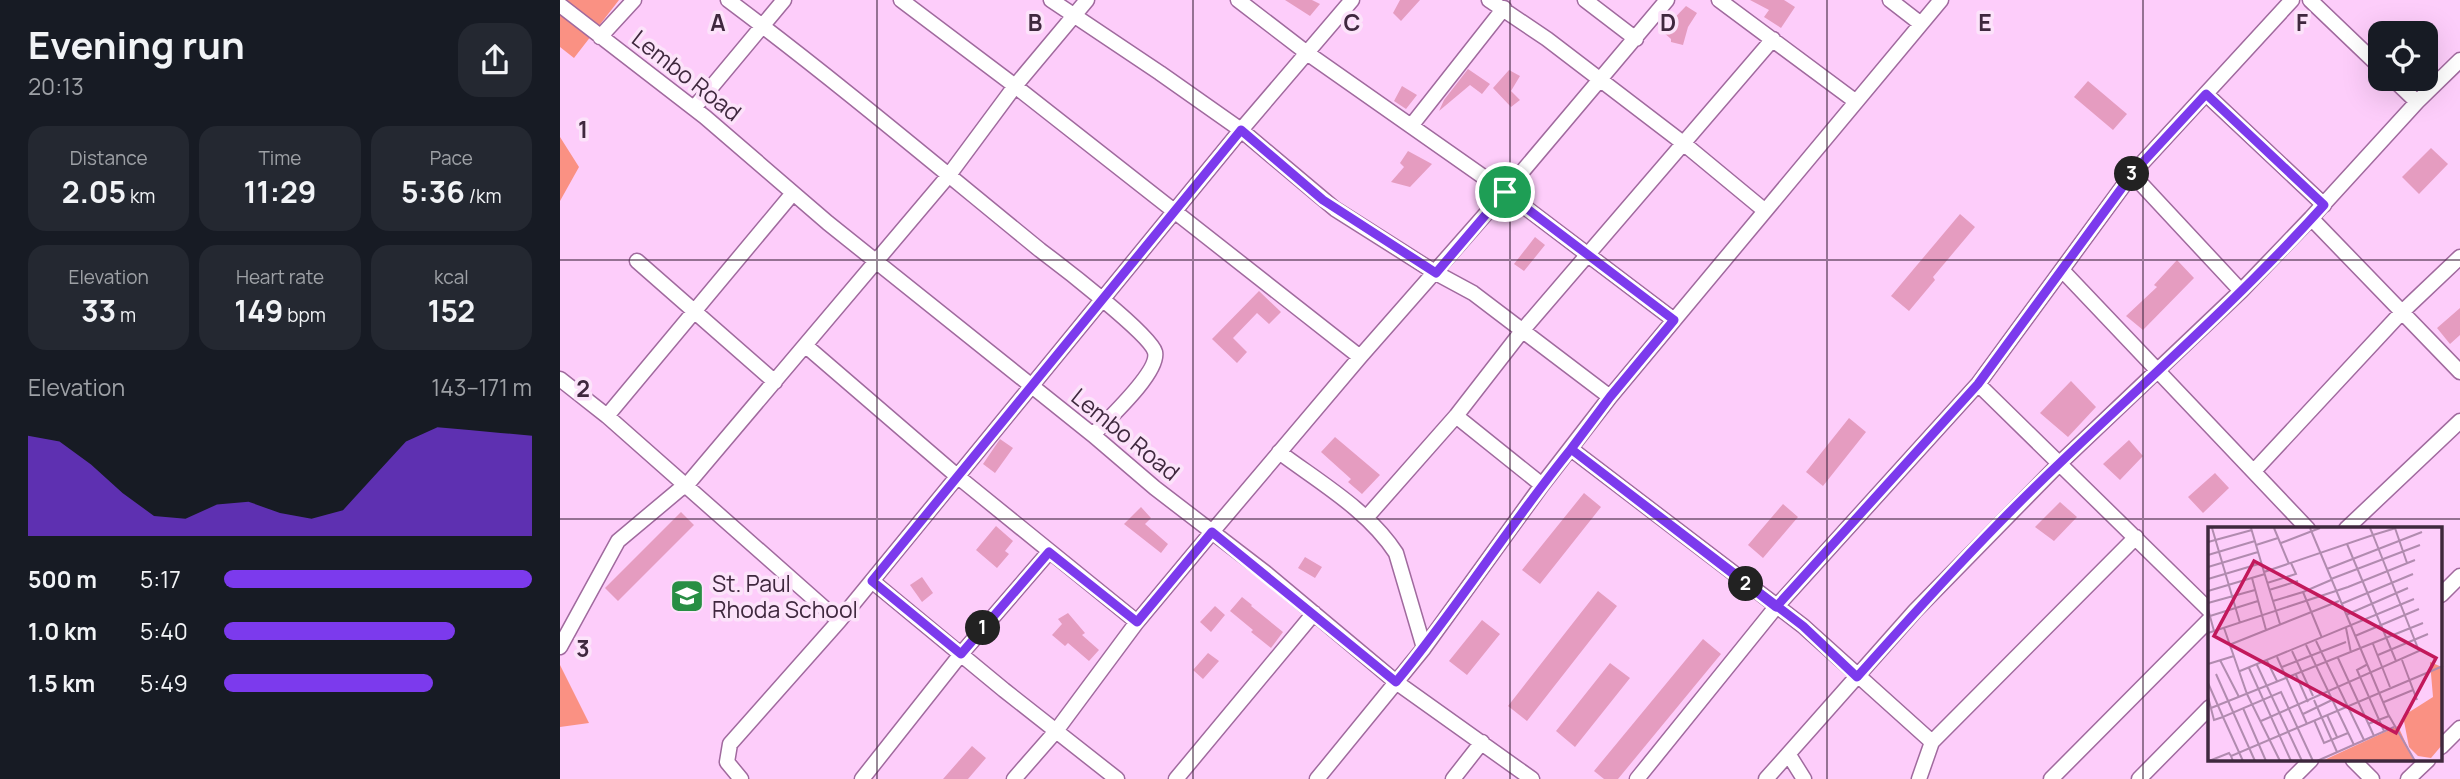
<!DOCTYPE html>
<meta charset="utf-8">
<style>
body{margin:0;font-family:Manrope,sans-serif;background:#242831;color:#f1f3f6;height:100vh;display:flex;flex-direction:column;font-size:26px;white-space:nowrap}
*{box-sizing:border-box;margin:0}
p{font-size:23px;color:#9ea1a6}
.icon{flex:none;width:38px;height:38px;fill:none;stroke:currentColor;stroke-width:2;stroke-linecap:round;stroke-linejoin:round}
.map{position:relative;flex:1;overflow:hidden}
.sheet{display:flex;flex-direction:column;background:#171b24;width:560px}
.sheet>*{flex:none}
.fabs{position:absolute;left:1808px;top:21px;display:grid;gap:14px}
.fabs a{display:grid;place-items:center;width:70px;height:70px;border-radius:14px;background:#171b24;box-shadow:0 7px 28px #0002;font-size:35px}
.pin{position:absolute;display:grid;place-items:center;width:60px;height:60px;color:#fff;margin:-30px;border:4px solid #fff;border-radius:50%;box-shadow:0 2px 7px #0007}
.km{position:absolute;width:35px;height:35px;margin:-18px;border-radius:50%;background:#222;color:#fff;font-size:19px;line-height:35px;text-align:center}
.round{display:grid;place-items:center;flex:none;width:74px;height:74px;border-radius:21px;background:#242831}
.head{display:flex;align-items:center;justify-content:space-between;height:119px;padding:0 28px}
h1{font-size:38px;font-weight:700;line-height:52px}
.metrics{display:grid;grid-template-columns:repeat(3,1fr);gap:10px;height:119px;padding:7px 28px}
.metrics div{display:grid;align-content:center;border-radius:18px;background:#242831;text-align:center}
.metrics b{font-size:30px;font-weight:700}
.metrics small{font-size:19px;font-weight:400}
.metrics p{font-size:19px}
.chart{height:196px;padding:14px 28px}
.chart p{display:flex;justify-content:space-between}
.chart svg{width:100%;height:126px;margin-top:7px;fill:#7c3aed;opacity:.7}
ul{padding:0 28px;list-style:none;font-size:23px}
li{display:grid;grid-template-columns:112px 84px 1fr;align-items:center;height:52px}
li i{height:18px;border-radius:9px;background:#7c3aed}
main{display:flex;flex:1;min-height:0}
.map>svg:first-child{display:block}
</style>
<main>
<section class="sheet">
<div class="head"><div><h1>Evening run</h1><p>20:13</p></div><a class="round"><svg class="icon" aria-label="share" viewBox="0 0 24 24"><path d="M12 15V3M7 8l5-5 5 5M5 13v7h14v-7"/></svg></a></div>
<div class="metrics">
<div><p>Distance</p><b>2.05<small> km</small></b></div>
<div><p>Time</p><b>11:29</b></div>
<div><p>Pace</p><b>5:36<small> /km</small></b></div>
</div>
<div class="metrics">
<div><p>Elevation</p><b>33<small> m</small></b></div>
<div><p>Heart rate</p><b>149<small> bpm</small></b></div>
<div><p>kcal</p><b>152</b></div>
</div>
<div class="chart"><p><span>Elevation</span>143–171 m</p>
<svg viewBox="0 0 160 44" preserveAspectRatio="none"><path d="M0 44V9L10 11L20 19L30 29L40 37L50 38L60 33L70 32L80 36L90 38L100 35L110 23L120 11L130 6L140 7L150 8L160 9V44z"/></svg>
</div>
<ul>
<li><b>500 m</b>5:17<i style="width:100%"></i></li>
<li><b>1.0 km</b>5:40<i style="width:75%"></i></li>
<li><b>1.5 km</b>5:49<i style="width:68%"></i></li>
</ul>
</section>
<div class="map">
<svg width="1900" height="779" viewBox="0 0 1900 779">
<rect width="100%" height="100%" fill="#fdcdfa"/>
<path fill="#fa9183" d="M0 0H59L14 58 0 47Z
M0 137 19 167 0 201Z
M0 665 29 723 0 727Z"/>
<path fill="#e59cc0" d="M725 0H752L760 4 750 16Z
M840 0H860L841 21 833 13Z
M1190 0H1224L1235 7 1221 28 1204 17 1209 10Z
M1126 6 1137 13 1128 27 1123 45 1111 42V39L1102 31Z
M908 69 930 84 922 94 910 85 879 111 884 100Z
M949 70 960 76 951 91 960 100 951 107 933 88Z
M1528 81 1567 114 1553 130 1514 97Z
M842 86 857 95 846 109 834 101Z
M1871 148 1888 164 1859 194 1842 177Z
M848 151 872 164 850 187 831 182 844 167 840 163Z
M1400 214 1415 227 1373 277 1375 280 1349 311 1331 296Z
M975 237 985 245 964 271 954 264Z
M1617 260 1634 278 1583 330 1566 316 1597 287 1594 285Z
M699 291 721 312 709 324 697 313 673 338 687 352 677 363 652 339Z
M1900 308V335L1890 344 1877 328Z
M1511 381 1536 407 1508 437 1480 413Z
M1289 418 1306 432 1263 486 1246 472Z
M775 437 820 475 802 494 788 482 791 479 761 452Z
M440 439 453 448 435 473 423 464Z
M1569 440 1583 456 1560 480 1543 464Z
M1655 473 1669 488 1643 513 1628 497Z
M1024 493 1041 507 980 584 962 570Z
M1500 502 1517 517 1494 541 1475 527Z
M1223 504 1238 517 1203 558 1188 545Z
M581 507 591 518 585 524 608 544 601 553 564 524Z
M121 512 134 525 58 601 45 588Z
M436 526 453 541 445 551 449 554 437 568 416 550Z
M745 557 762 567 755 578 738 568Z
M362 577 373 593 362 602 350 585Z
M1038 591 1057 606 967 721 948 706Z
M682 597 692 605 691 606 723 632 711 648 691 632 693 630 670 611Z
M655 606 665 615 651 632 640 622Z
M508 613 525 633 522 635 539 650 529 661 508 643 505 646 492 635 502 624 498 619Z
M922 620 940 634 907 675 889 661Z
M1143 639 1161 654 1058 779H1044L1034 771Z
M648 653 659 661 643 679 633 670Z
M1050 663 1070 678 1015 747 996 731Z
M412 746 426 758 408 779H383Z"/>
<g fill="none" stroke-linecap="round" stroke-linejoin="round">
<g stroke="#a06a9e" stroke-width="17">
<path id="minor" d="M168 0C275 80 377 166 480 250 500 265 590 334 595 352 600 372 547 420 533 435
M341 0 455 86 800 357
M491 0 600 73 681 130 775 209 876 273 913 293 1050 397
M678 0 747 53 945 192 1114 320
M929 0 987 39 1123 143 1204 210
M1025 0 1076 39
M1159 0 1295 101
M1330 0 1361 24
M1750 0 1820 67
M0 5 145 117 268 223 533 435 595 488 707 574 836 682 972 779
M40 37 74 0
M1833 79 1857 102
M1646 94 1764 205
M134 108 224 0
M851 126 944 8
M1572 174 1681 291
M1751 218 1900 372
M77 261 215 382
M1502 270 1748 529
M246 346 397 476 577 622
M0 379 47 416 279 621
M1418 384 1650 611
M47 416 233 193
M896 416 982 485
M1011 449 1243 626 1372 742 1359 779
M719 452C759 482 808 510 836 553L864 648
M1694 471 1841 313 1900 257
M806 518 896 416 962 331 1213 39
M1786 529 1900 421
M312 581 444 690 557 779
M1881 595 1900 576
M0 647 58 541 120 489 126 486 389 175 455 86 527 0
M1372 742 1576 537
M1881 747 1900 728
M1229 755 1244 779
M1793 760 1812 779
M181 779 167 762 170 744 279 621 681 130 792 0
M302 779 401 654 489 552
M454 779 496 731 577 622 652 532 800 357 945 192 1107 0
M616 779 754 613
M757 779 864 648 982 485 1050 397 1381 0
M893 779 922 742
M1077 779 1216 607 1418 384 1572 174 1732 0
M1206 779 1355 611 1500 463 1681 291 1751 218 1857 102 1900 60
M1491 779 1650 619
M1579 779 1650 707
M1732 779 1751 760
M1848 779 1868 760"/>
</g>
<use href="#minor" stroke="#fff" stroke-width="14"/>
</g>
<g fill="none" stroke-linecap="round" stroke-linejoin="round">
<g stroke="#fff" stroke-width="14">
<path id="route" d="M945 192 876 273 763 200 681 130 312 581 401 654 489 552 577 622 652 532 836 682C898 607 950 524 1011 449L1243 626 1297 677C1363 603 1430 529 1502 461 1590 377 1682 296 1764 205L1646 94 1572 174 1418 384 1216 607 1011 449 1050 397 1114 320 945 192"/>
</g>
<use href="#route" stroke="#7c3aed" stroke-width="9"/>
</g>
<path fill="none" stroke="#3f283e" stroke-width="2" stroke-opacity="0.55" d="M317 0V779M633 0V779M950 0V779M1267 0V779M1583 0V779M0 260H1900M0 519H1900"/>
<defs>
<g id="school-square" transform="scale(1.75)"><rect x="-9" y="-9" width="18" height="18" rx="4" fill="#288e44" stroke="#fce3fa"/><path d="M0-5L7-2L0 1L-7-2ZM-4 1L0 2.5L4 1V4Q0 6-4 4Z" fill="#fff"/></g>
</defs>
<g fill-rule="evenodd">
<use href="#school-square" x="127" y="596"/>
</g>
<g text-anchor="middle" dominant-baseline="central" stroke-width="7" stroke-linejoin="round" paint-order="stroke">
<g font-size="23" fill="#3f283e" stroke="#fce3fa">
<text transform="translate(127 75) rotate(38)">Lembo Road</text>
<text transform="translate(566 434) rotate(39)">Lembo Road</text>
</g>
<g font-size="23" fill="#3f283e" stroke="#fce3fa" text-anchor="start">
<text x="152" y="583">St. Paul<tspan x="152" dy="26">Rhoda School</tspan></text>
</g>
</g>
<g transform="translate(1648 527)">
<rect width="234" height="234" fill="#fdcdfa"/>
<path d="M222 135 234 140V218L223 231 210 229 201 220 195 189 225 170ZM190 199 206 234H114Z" fill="#fa9183"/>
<path fill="none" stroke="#b18baf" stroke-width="2" d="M4 1 32 96M43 1 56 45M66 1 81 37M102 1 180 187 207 234M162 1 165 8 188 1M187 1 199 36M0 15 44 3M73 16 112 1M139 17 188 134M48 18 70 11M0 28 47 14M0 40 50 25M119 42 214 5M44 51 58 103M0 52 54 36M123 52 212 18M59 56 88 47 83 36M61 63 90 54M0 64 57 47M65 74 95 65M0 76 47 63M133 77 205 47M0 82 6 104M138 88 200 61M2 89 50 74M16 101 39 167 72 234M138 101 143 126M0 106 140 60 207 33M147 109 211 82M114 111 95 65 123 53M108 114 156 213M165 117 182 160M21 118 131 74M98 118 146 218M84 124 105 169M170 128 220 107M69 130 99 197M130 131 166 209M12 133 31 170M194 133 209 173M59 134 69 154M0 137 26 129M160 137 149 143 176 204M49 138 94 234M74 140 138 115M41 141 83 234M32 144 206 72M8 147 47 234M88 148 100 175M0 156 15 190 73 165 105 234M0 170 6 193 15 190 35 234M106 173 129 225M176 175 205 163M3 181 215 96M35 181 58 234M95 187 124 173M119 188 129 210M106 193 116 216 140 206M53 194 211 124 165 8 56 45 72 97M160 197 181 189M1 234 21 226 23 229M25 234 23 229 235 139M109 234 186 200"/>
<path fill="#c2185b" fill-opacity="0.15" stroke="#c2185b" stroke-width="3.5" d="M46 34 228 131 188 206 6 109Z"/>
<rect width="234" height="234" fill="none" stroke="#3f283e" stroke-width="3.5"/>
</g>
<g font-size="23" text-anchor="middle" font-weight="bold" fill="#3f283e" stroke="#fce3fa" stroke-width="7" stroke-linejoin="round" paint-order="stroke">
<text x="158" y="31">A</text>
<text x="475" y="31">B</text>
<text x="792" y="31">C</text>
<text x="1108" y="31">D</text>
<text x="1425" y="31">E</text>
<text x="1742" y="31">F</text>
<text x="23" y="138">1</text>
<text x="23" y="397">2</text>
<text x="23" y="657">3</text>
</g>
</svg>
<div class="fabs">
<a><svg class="icon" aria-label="locate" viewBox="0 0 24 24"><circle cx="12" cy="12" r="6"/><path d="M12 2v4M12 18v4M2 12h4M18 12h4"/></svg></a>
</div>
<div class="pin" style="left:945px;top:192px;background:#1e9e55"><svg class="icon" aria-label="arrive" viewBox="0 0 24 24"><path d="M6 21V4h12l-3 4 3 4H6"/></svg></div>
<b class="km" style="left:423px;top:628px">1</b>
<b class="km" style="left:1186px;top:584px">2</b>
<b class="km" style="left:1572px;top:174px">3</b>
</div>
</main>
